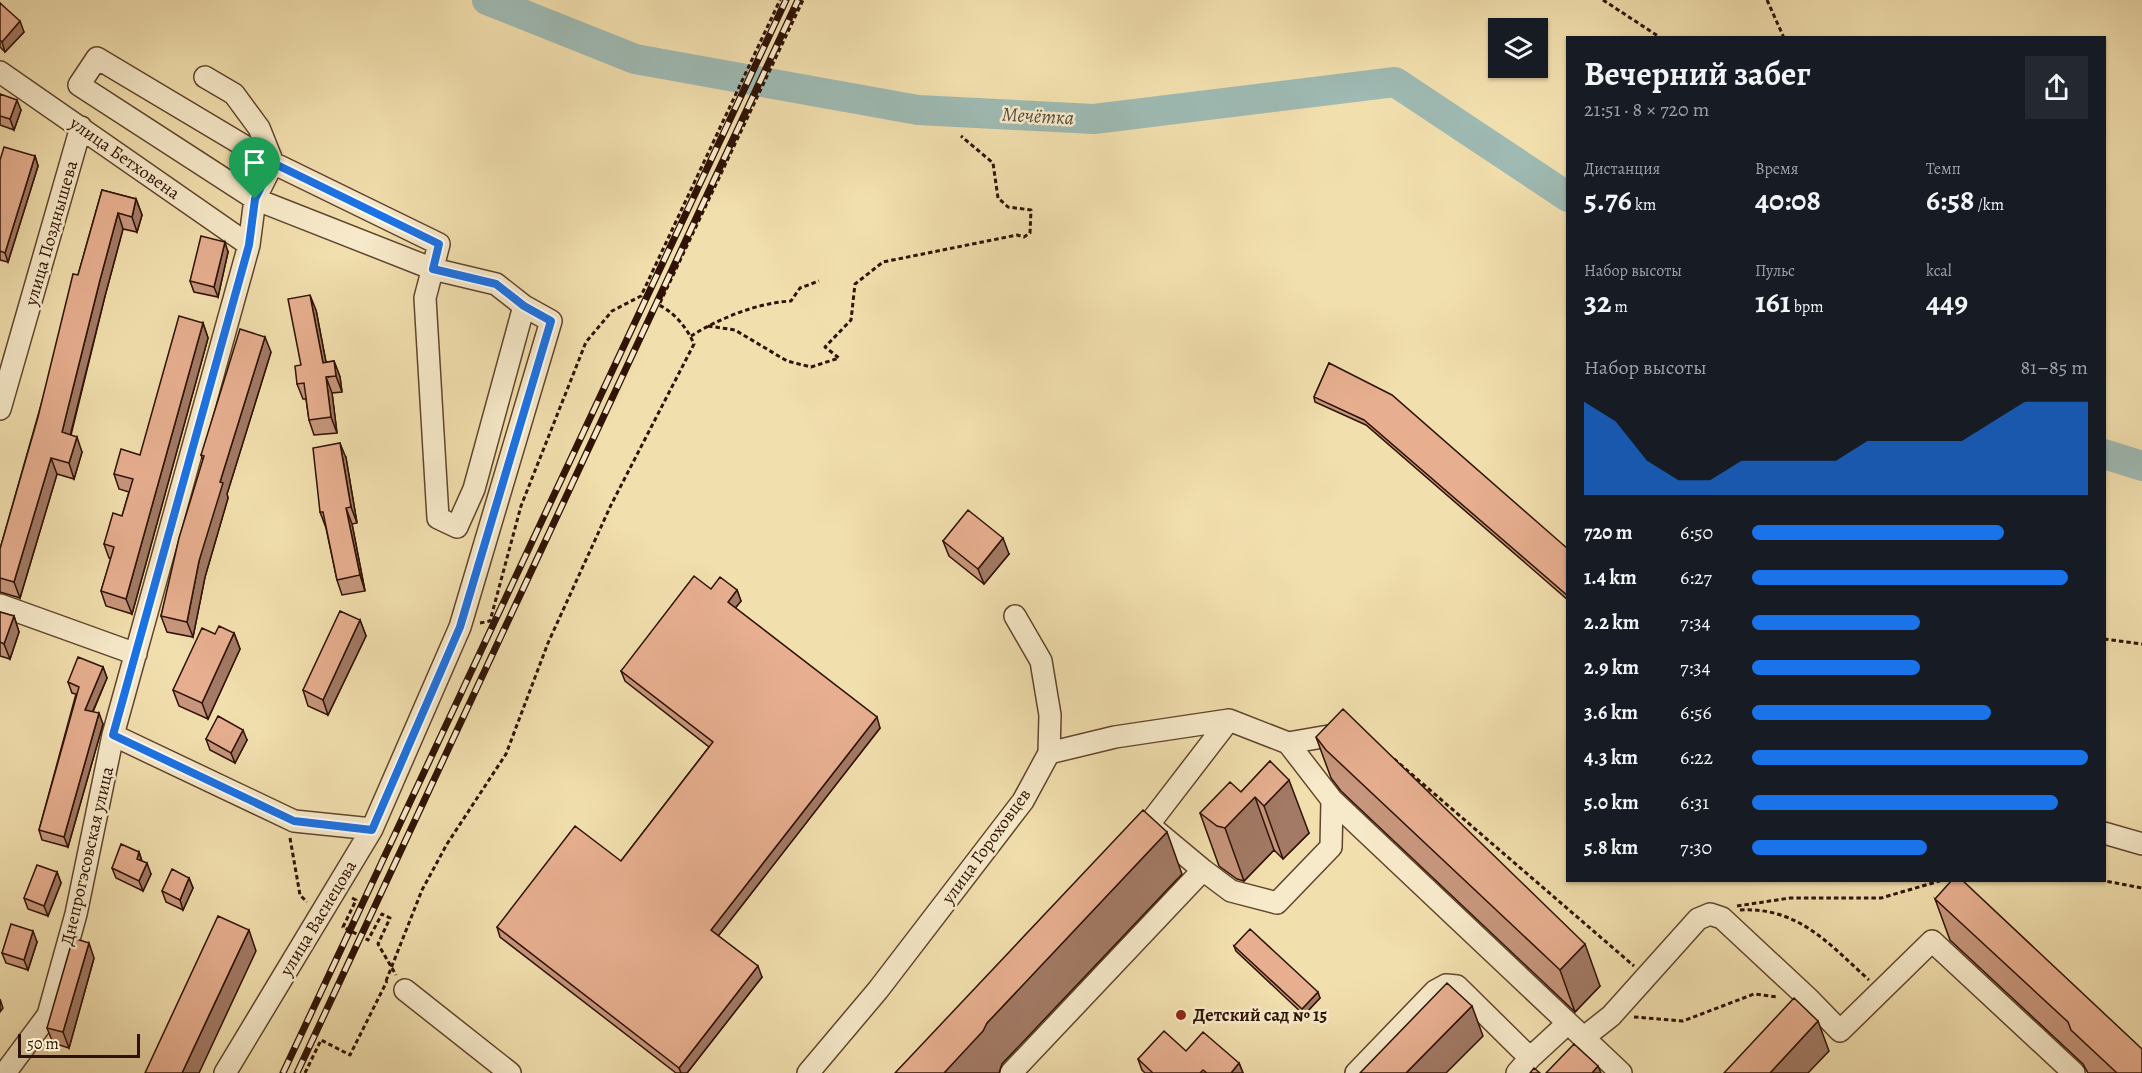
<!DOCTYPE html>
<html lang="ru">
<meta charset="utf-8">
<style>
body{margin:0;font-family:Alegreya,serif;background:#242831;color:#f1f3f6;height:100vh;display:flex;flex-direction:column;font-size:22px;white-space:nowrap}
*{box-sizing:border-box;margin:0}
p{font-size:20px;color:#9ea1a6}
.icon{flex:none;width:33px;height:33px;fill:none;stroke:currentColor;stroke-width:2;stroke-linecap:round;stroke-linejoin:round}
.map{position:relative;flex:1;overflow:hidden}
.sheet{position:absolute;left:1566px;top:36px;width:540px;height:846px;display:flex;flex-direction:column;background:#171b24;border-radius:0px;box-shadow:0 2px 4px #0004}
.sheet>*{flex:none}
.tools{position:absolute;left:1488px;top:18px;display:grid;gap:12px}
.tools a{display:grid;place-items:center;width:60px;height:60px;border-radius:0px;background:#171b24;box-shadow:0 2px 4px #0004;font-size:30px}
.scale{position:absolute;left:18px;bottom:15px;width:122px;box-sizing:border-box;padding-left:6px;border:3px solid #2f1203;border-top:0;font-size:16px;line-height:21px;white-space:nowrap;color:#2f1203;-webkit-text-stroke:4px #f7eaca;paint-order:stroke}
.pin{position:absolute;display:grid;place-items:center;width:51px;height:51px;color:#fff;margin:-62px -26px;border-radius:50% 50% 50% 0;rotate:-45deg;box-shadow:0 0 6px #0007}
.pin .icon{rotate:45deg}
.round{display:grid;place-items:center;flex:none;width:63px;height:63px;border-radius:0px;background:#242831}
.summary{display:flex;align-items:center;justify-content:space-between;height:102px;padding:0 18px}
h1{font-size:33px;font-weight:700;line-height:45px}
.metrics{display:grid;grid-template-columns:repeat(3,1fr);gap:9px;height:102px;padding:6px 18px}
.metrics div{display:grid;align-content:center}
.metrics b{font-size:30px;font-weight:700}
.metrics small{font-size:16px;font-weight:400}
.metrics p{font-size:16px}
.chart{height:168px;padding:12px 18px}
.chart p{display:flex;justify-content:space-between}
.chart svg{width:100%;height:108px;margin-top:6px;fill:#1a73e8;opacity:.7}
ul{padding:0 18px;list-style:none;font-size:20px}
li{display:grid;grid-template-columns:96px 72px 1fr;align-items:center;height:45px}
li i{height:15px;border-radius:8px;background:#1a73e8}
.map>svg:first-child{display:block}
</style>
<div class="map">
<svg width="2142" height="1073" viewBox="0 0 2142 1073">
<rect width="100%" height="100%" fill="#f2dfae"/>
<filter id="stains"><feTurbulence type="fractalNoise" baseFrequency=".00333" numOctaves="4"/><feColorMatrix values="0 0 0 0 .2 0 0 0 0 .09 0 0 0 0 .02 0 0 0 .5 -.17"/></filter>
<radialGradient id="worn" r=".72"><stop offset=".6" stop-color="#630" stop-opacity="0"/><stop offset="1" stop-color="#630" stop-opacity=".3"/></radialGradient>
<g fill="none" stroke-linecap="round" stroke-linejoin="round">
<path stroke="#9ebab3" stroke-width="30" d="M487 0 635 59 918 110 1094 119 1395 82 1568 197
M2104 454 2142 466"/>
<g stroke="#60452e" stroke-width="24">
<path id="minor" d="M0 72 249 245
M255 199 79 85 97 58 273 163 439 244 425 298 438 518 457 527 474 489 524 306 496 284 433 269 255 199
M0 409 81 127
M0 605 136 654
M113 735 294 821 372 829
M1288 743 1332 800 1621 1073
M1049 753 1115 737 1229 720 1288 743 1346 733
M1149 824 1229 720
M2104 833 2142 844
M1203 870 1231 891 1277 903 1331 847 1332 800
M405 990 510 1073
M1783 1028 1810 1000 1840 1031 1932 941 2074 1073
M1583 1038 1611 1016 1698 919 1710 914 1722 918 1810 1000
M5 1073 48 1015 76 914 113 735 249 245 255 199 273 163 259 128 234 94 205 77
M225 1073 372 829 460 627 551 321 524 306
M808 1073 878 990 1023 801 1049 753 1050 715 1041 661 1015 616
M1011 1073 1203 870 1149 825
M1356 1073 1435 991 1446 985 1457 986 1530 1058 1568 1023
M1517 1073 1530 1058"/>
</g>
<path stroke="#2f1203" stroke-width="3" stroke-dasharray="4.5 3" stroke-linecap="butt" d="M1603 0 1661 38
M1767 0 1784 38
M708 326 735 330 787 361 811 367 839 358 825 347 851 320 855 284 883 262 1017 235 1024 237 1030 233 1031 210 1008 207 998 198 993 163 961 136
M691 336C720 318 757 303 791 301L800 288 819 281
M480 623 490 621 521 506 586 342 612 311 641 296 780 0
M2104 639 2142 644
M1394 759 1634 966
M290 838 300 895 307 902
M2100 880 2142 888
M352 898 356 900 343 927 368 940 382 914 390 918 378 944 396 975
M1737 906 1790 898H1881L1943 880
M1740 910C1799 907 1829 944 1869 980
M386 981 422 890 447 844 506 754 548 643 611 505 694 344C687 328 675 313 659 305L803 0
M1634 1017 1683 1021 1754 994 1778 997
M305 1073 321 1040 350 1055 387 981"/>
<use href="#minor" stroke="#f7eaca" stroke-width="21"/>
<g stroke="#2f1203" stroke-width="7">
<path id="rail" d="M283 1073 786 0
M297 1073 798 0"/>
</g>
<use href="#rail" stroke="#f7eaca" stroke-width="4.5" stroke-dasharray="14" stroke-linecap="butt"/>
</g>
<path fill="#c7967c" stroke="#2f1203" stroke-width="1.5" d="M0 3 24 32 5 52 0 47Z
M0 94 21 110 14 130 0 125Z
M35 156 38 166 8 262 0 260V160Z
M102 190 136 199 142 215 137 232 123 229 105 296 71 435 82 452 74 479 57 474 20 598 0 592V549L78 275Z
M228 252 218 297 194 292 190 281Z
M316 310 326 362 334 361 340 377 342 392 332 393 337 433 314 435 309 420 306 399H303L297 384Z
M203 323 208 338 132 614 106 606 101 591 111 559 109 558 104 544 122 516 129 492 119 489 114 474 140 455Z
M271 352 227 494 228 498 205 577 193 637 167 632 161 616 203 460 201 455Z
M1329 363 1568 549V600L1366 425 1315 402 1314 397Z
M346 458 357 523 352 524 365 591 342 595 337 580 326 528 320 512Z
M943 541 1009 554 984 584 949 556Z
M711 589 737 590 741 601 735 608 880 728 718 936 762 977 687 1073H676L500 937 497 927 621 861 709 747 625 681 621 671Z
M0 612 14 616 19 632 10 659 0 656Z
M360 620 366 636 328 715 308 706 303 690Z
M234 633 240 649 208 719 179 706 173 690 215 634Z
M103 667 107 678 93 712 103 724 68 847 42 840 39 830 76 694 72 693 68 682Z
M1316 737 1600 986 1575 1012 1341 791 1331 778Z
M206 739 247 740 235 763 210 750Z
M1270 761 1309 833 1283 859 1274 850 1244 881 1237 879 1219 866 1200 813 1241 792Z
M139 852 142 861 151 874 143 891 116 878 112 868Z
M57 872 61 883 48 916 28 909 24 898Z
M189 878 193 888 183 910 166 902 162 891Z
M1935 899 2142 1073H2088L2083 1064 1950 940Z
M37 942 28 970 6 963 2 953Z
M1234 946 1320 998 1304 1015 1236 951Z
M94 958 69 1048 53 1043 47 1028Z
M1186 1051 1239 1063 1243 1073H1145L1142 1070 1138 1059Z"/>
<path fill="#a27a65" stroke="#2f1203" stroke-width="1.5" d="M20 21 24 32 5 52 2 42Z
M17 100 21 110 14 130 10 119Z
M35 156 38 166 8 262 5 253Z
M136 199 142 215 137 232 132 217Z
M118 213 123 229 105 296 67 448 62 432 100 280Z
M225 242 228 252 218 297 214 287Z
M310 295 316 310 329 378 323 363Z
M203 323 208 338 132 614 126 599Z
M265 337 271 352 227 494 228 498 205 577 193 637 187 622 199 561 220 482Z
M334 361 340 377 342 392 336 376Z
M326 377 332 393 337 433 331 417Z
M77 437 82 452 74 479 69 463Z
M340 443 346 458 357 523 351 507Z
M51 458 57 474 20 598 14 582Z
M346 508 352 524 365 591 360 575Z
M1003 538 1009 554 984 584 978 569Z
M737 590 741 601 732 612 728 602Z
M14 616 19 632 10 659 4 644Z
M360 620 366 636 328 715 323 700Z
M234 633 240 649 208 719 202 703Z
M103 667 107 678 89 720 85 710Z
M99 713 103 724 68 847 64 837Z
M877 717 880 728 715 940 711 930Z
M243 730 247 740 235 763 231 753Z
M1289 780 1309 833 1283 859 1264 806Z
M1255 797 1274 850 1244 881 1225 828Z
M1167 832 1182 874 1002 1064 999 1073H944L987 1023Z
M139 852 142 862 137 859Z
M147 863 151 874 143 891 139 881Z
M57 872 61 883 48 916 44 906Z
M189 878 193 888 183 910 180 900Z
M249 930 256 951 199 1073H182Z
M33 931 37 942 28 970 24 960Z
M89 943 94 958 69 1048 63 1032Z
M1585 944 1600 986 1575 1012 1560 970Z
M758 966 762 977 687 1073H681L679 1068Z
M1318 992 1320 998 1304 1015 1302 1009Z
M0 999 3 1008 0 1012Z
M1472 1006 1483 1036 1446 1073H1406Z
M1818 1021 1829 1051 1808 1073H1770Z
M1239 1063 1243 1073H1231Z
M1598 1066 1601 1073H1592Z"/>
<path fill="#e7af90" stroke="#2f1203" stroke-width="1.5" d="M0 3 20 21 2 42 0 40Z
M0 94 17 100 10 119 0 116Z
M4 147 35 156 5 253 0 251V160Z
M102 190 136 199 132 217 118 213 100 280 62 432 77 437 69 463 51 458 14 582 0 578V549L38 417 73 274 78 275Z
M201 236 225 242 214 287 190 281Z
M310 295 323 363 334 361 336 376 326 377 331 417 309 420 304 383 297 384 295 366 301 365 288 299Z
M179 316 203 323 126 599 101 591 114 547 104 544 113 513 122 516 133 479 114 474 121 449 140 455Z
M240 329 265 337 220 482 223 483 199 561 187 622 161 616 179 538 204 456 201 455Z
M1329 363 1392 395 1568 549V596L1364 420 1314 397Z
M340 443 351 507 346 508 360 575 337 580 323 512H320L313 448Z
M968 510 1003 538 978 569 943 541Z
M694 576 711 589 720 577 737 590 728 602 877 717 711 930 758 966 679 1068 497 927 575 826 621 861 713 742 621 671Z
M340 611 360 620 323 700 303 690Z
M0 612 14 616 4 644 0 642Z
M219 626 234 633 202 703 173 690 202 628 215 634Z
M78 657 103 667 85 710 99 713 64 837 39 830 79 687 68 682Z
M1343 709 1585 944 1560 970 1326 750 1316 737Z
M218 716 243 730 231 753 206 739Z
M1270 761 1289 780 1264 806 1255 797 1225 828 1217 826 1200 813 1230 782 1241 792Z
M1143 810 1167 832 987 1023 983 1031 944 1073H895Z
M121 844 139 852 137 859 147 863 139 881 112 868Z
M37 865 57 872 44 906 24 898Z
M172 869 189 878 180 900 162 891Z
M1952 880H1962L2142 1049V1073H2117L2071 1030 2068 1022 1935 899Z
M218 916 249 930 182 1073H145Z
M11 924 33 931 24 960 2 953Z
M1250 929 1318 992 1302 1009 1234 946Z
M73 938 89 943 63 1032 47 1028Z
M1447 983 1472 1006 1406 1073H1360Z
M1794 998 1818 1021 1770 1073H1724Z
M1164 1031 1186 1051 1203 1032 1239 1063 1231 1073H1207L1203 1070 1200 1073H1153L1138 1059Z
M1574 1044 1598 1066 1592 1073H1546Z
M1534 1068 1540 1073H1530Z"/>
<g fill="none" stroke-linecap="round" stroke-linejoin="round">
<g stroke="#fff" stroke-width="12">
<path id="route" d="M273 163 439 244 433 269 496 284 524 306 551 321 460 627 372 830 294 821 113 735 249 245 255 199Z"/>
</g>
<use href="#route" stroke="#1a73e8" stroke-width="8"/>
</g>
<circle fill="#8f2418" stroke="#f7eaca" stroke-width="2" cx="1181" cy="1015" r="6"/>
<g text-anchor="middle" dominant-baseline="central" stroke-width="5" stroke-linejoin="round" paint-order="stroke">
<g font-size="18" fill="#2f1203" stroke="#f7eaca">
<text transform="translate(125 158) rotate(35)">улица Бетховена</text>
<text transform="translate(51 233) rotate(-74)">улица Позднышева</text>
<text transform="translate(986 846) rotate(-54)">улица Гороховцев</text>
<text transform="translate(87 856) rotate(-77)">Днепрогэсовская улица</text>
<text transform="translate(318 918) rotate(-59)">улица Васнецова</text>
</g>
<g font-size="18" font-weight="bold" fill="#2f1203" stroke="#f7eaca" text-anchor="start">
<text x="1193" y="1015">Детский сад № 15</text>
</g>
<g font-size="20" font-style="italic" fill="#564d41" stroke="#f7eaca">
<text transform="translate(1038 116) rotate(3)">Мечётка</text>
</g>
</g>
<rect width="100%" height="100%" filter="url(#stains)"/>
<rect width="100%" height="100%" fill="url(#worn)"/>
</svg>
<div class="tools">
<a><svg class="icon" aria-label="layers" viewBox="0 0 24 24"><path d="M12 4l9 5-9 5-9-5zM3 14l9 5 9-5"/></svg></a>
</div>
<div class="scale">50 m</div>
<div class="pin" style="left:255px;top:199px;background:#1e9e55"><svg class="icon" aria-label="arrive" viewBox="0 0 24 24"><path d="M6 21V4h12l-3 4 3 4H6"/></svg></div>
<section class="sheet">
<div class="summary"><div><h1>Вечерний забег</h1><p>21:51 · 8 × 720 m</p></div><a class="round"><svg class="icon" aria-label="share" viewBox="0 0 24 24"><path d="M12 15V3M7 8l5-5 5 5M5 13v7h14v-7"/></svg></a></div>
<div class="metrics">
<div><p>Дистанция</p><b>5.76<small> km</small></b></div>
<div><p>Время</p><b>40:08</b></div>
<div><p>Темп</p><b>6:58<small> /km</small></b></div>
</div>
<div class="metrics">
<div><p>Набор высоты</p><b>32<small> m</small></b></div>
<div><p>Пульс</p><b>161<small> bpm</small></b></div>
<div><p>kcal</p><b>449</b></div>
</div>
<div class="chart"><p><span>Набор высоты</span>81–85 m</p>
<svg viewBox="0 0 160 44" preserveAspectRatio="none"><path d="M0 44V6L10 14L20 30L30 38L40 38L50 30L60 30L70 30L80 30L90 22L100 22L110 22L120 22L130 14L140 6L150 6L160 6V44z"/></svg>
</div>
<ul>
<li><b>720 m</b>6:50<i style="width:75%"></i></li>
<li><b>1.4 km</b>6:27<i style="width:94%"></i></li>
<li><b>2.2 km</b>7:34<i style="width:50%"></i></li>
<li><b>2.9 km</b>7:34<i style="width:50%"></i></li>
<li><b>3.6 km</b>6:56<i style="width:71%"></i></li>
<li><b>4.3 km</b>6:22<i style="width:100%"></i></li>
<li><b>5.0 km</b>6:31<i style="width:91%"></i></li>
<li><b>5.8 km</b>7:30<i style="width:52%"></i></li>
</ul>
</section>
</div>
